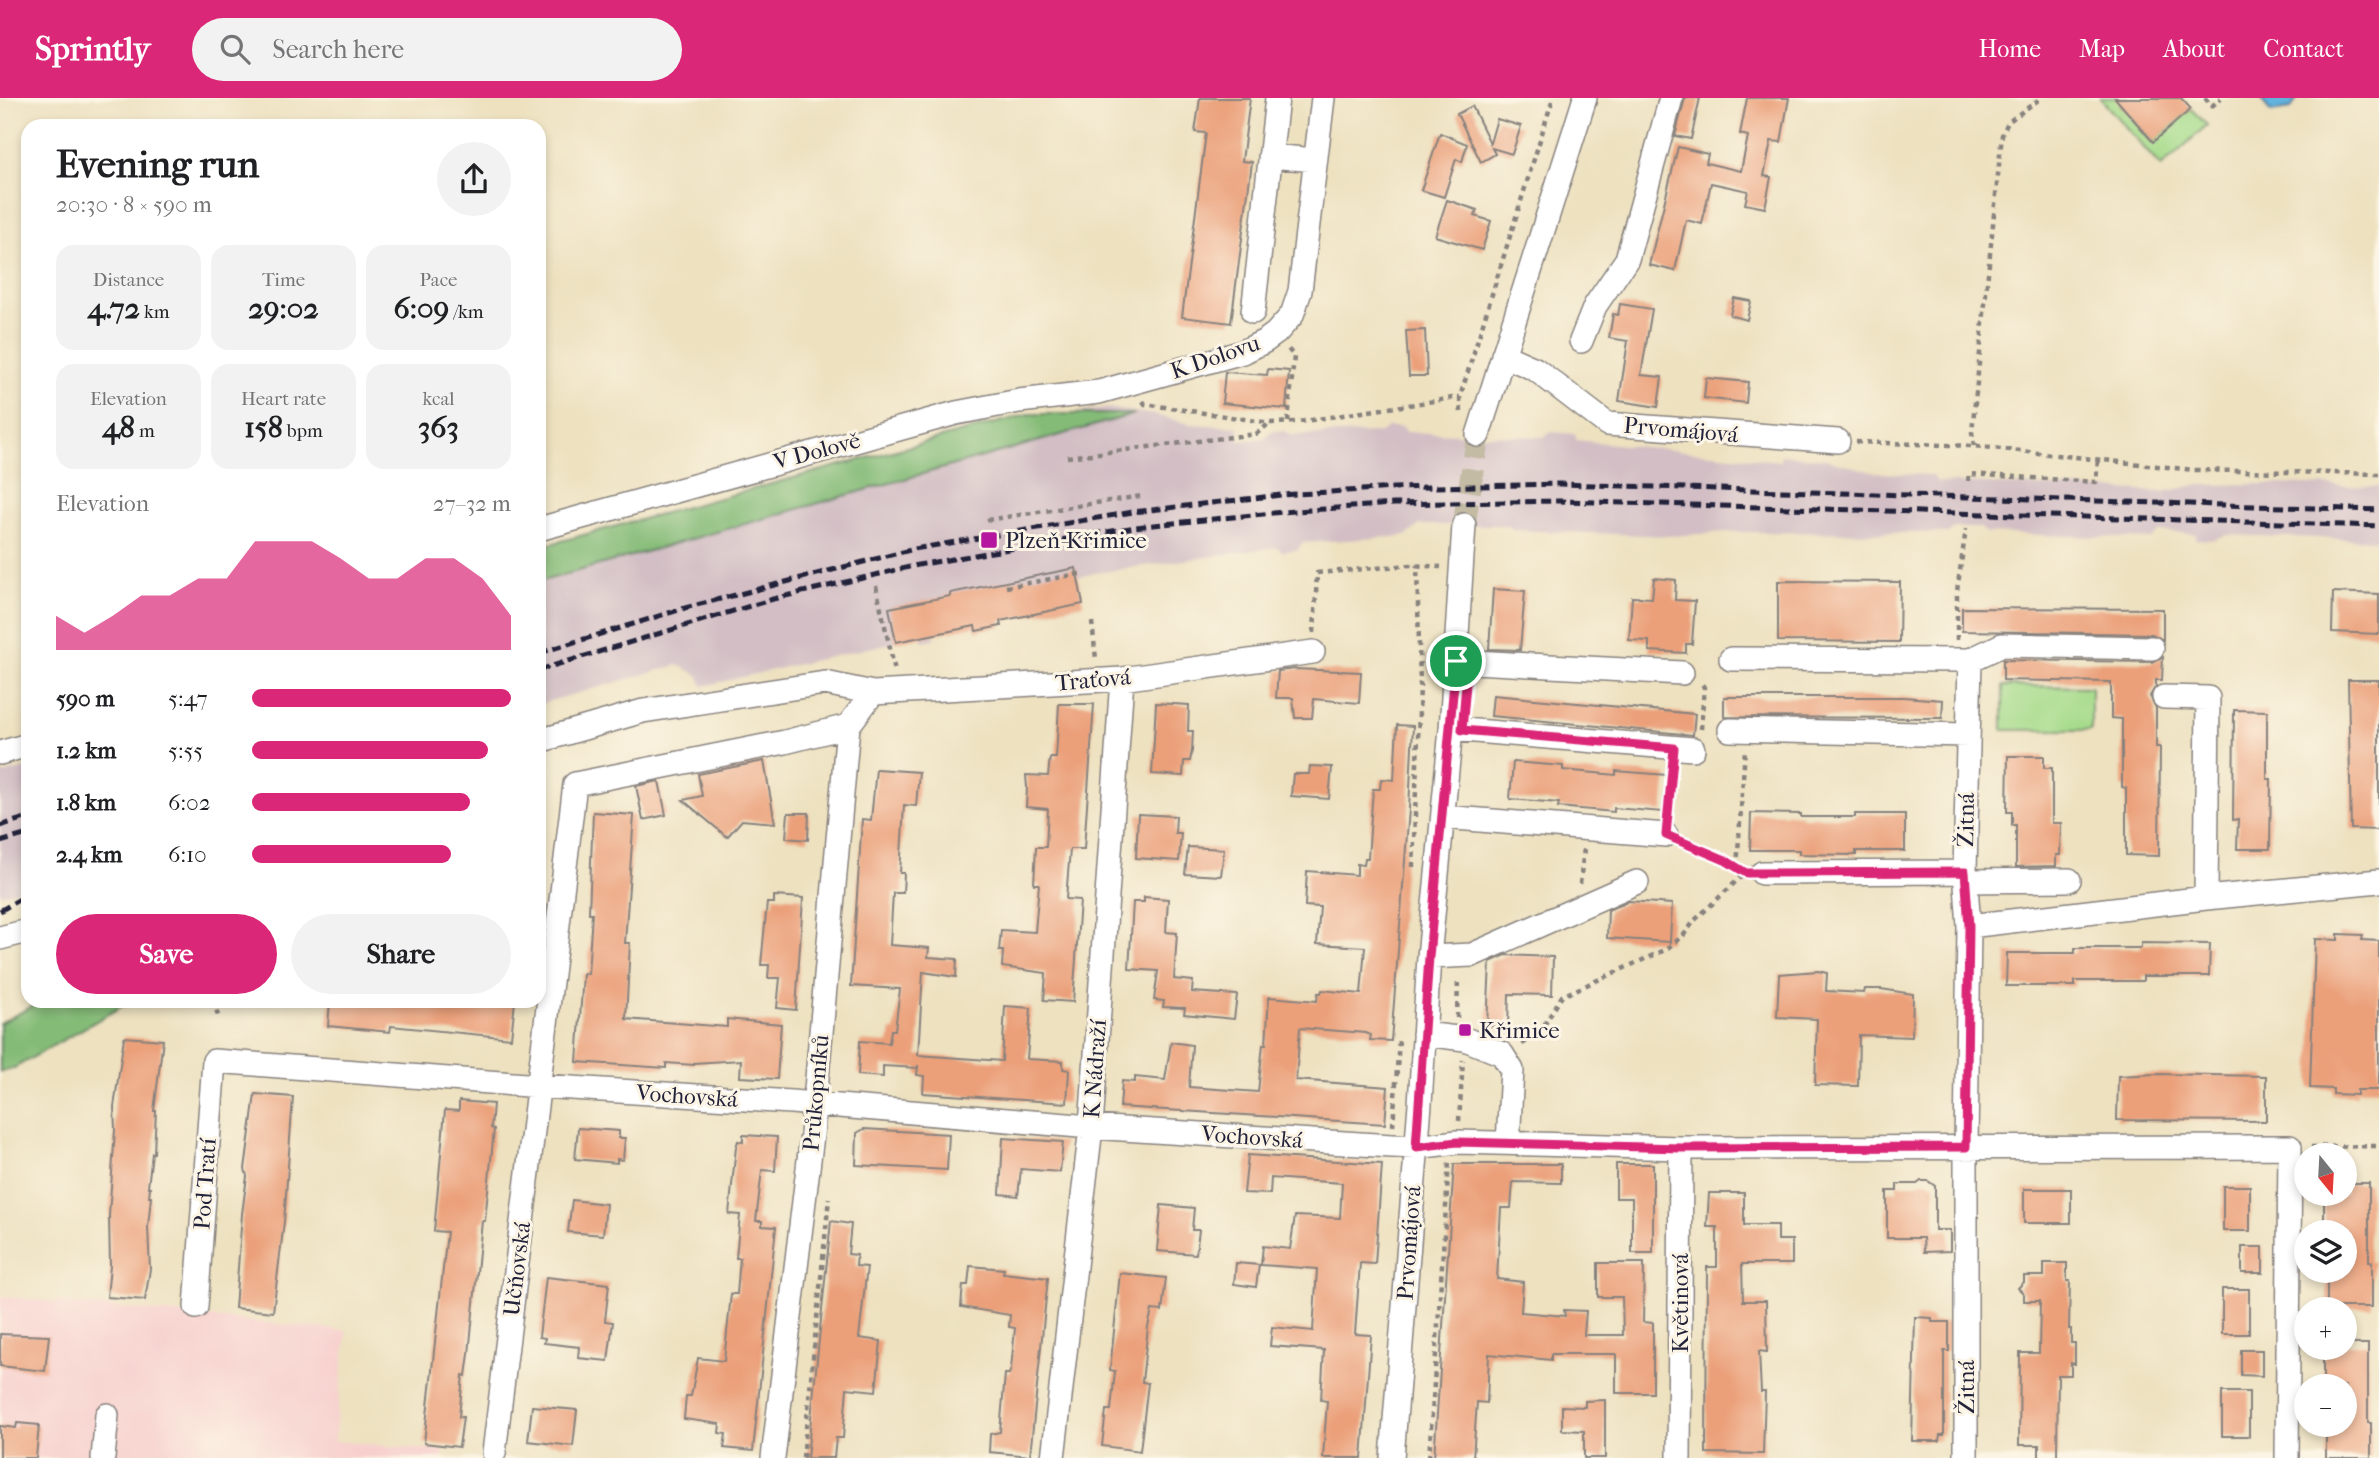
<!DOCTYPE html>
<meta charset="utf-8">
<style>
body{margin:0;font-family:"IM FELL French Canon",serif;background:#f2f2f2;color:#202124;height:100vh;display:flex;flex-direction:column;font-size:26px;white-space:nowrap}
*{box-sizing:border-box;margin:0}
p{font-size:23px;color:#757577}
.icon{flex:none;width:38px;height:38px;fill:none;stroke:currentColor;stroke-width:2;stroke-linecap:round;stroke-linejoin:round}
.map{position:relative;flex:1;overflow:hidden}
.drawer{position:absolute;left:21px;top:21px;width:525px;height:889px;display:flex;flex-direction:column;background:#fff;border-radius:21px;box-shadow:0 4px 10px #0003}
.drawer>*{flex:none}
.needle{width:46px;rotate:162deg}
.fabs{position:absolute;left:2294px;top:1045px;display:grid;gap:14px}
.fabs a{display:grid;place-items:center;width:63px;height:63px;border-radius:50%;background:#fff;box-shadow:0 4px 10px #0003;font-size:35px}
.pin{position:absolute;display:grid;place-items:center;width:60px;height:60px;color:#fff;margin:-30px;border:4px solid #fff;border-radius:50%;box-shadow:0 2px 7px #0007}
.round{display:grid;place-items:center;flex:none;width:74px;height:74px;border-radius:37px;background:#f2f2f2}
.overview{display:flex;align-items:center;justify-content:space-between;height:119px;padding:0 35px}
h1{font-size:38px;font-weight:800;line-height:52px}
.figures{display:grid;grid-template-columns:repeat(3,1fr);gap:10px;height:119px;padding:7px 35px}
.figures div{display:grid;align-content:center;border-radius:18px;background:#f2f2f2;text-align:center}
.figures b{font-size:30px;font-weight:800}
.figures small{font-size:19px;font-weight:400}
.figures p{font-size:19px}
.chart{height:196px;padding:14px 35px}
.chart p{display:flex;justify-content:space-between}
.chart svg{width:100%;height:126px;margin-top:7px;fill:#db2777;opacity:.7}
.primary-button{display:flex;gap:14px;margin-top:auto;padding:14px 35px}
.primary-button a{flex:1;height:80px;border-radius:42px;background:#db2777;color:#fff;font-size:28px;font-weight:800;line-height:80px;text-align:center}
.primary-button a+a{background:#f2f2f2;color:#202124}
ul{padding:0 35px;list-style:none;font-size:23px}
li{display:grid;grid-template-columns:112px 84px 1fr;align-items:center;height:52px}
li i{height:18px;border-radius:9px;background:#db2777}
header{display:flex;align-items:center;gap:42px;box-sizing:border-box;height:98px;padding:0 35px;background:#db2777;color:#fff}
header strong{font-size:33px}
nav{display:flex;gap:38px;margin-inline-start:auto;font-size:24px}
.search{width:490px;height:63px;background:#f2f2f2;display:flex;align-items:center;gap:18px;box-sizing:border-box;padding:0 24px;border-radius:38px;color:#757577;font-size:26px}
.map>svg:first-child{display:block}
</style>
<header>
<strong>Sprintly</strong>
<div class="search"><svg class="icon" aria-label="search" viewBox="0 0 24 24"><circle cx="10" cy="10" r="6"/><path d="M15 15l6 6"/></svg>Search here</div>
<nav><a>Home</a><a>Map</a><a>About</a><a>Contact</a></nav>
</header>
<div class="map">
<svg width="2379" height="1360" viewBox="0 0 2379 1360">
<rect width="100%" height="100%" fill="#fcf5e5"/>
<filter id="ink" filterUnits="userSpaceOnUse"><feTurbulence type="fractalNoise" baseFrequency=".0143" numOctaves="2"/><feDisplacementMap in="SourceGraphic" scale="14" xChannelSelector="R" yChannelSelector="G"/><feConvolveMatrix kernelMatrix="1 2 1 2 8 2 1 2 1" color-interpolation-filters="sRGB"/></filter>
<filter id="wash" filterUnits="userSpaceOnUse"><feTurbulence type="fractalNoise" baseFrequency=".00686" numOctaves="4" result="noise"/><feDisplacementMap in="SourceGraphic" scale="28" xChannelSelector="R" yChannelSelector="G"/><feGaussianBlur stdDeviation="1.57" result="paint"/><feColorMatrix in="noise" values="0 0 0 0 0 0 0 0 0 0 0 0 0 0 0 0 0 1.4 0 .05"/><feComposite in="paint" operator="in"/></filter>
<g filter="url(#wash)">
<rect width="100%" height="100%" fill="#ede1c0"/>
<path fill="#f7d0ce" d="M0 1198 347 1233 334 1343 443 1353 442 1360H0Z"/>
<path fill="#d2bec4" d="M1108 310 1155 317 1190 326 1238 329 1239 343 1266 340 1271 333H1284L1290 337 1381 335 1388 329H1401L1406 334 1545 339 1551 334 1576 336V342L1780 363 1781 357 1826 361 1876 375 1932 377 1938 384 2163 394 2197 387 2273 386 2379 389V442L2226 437 2211 442 2196 441V436L2159 434 2151 441 1986 435 1980 430H1954L1948 435 1729 434 1670 438 1513 432 1508 427H1420L1406 438 1302 445 1298 452 1283 453 1276 449 1095 475 1078 479 1083 506 1000 523 1001 528 976 533 974 528 934 536 935 541 922 543 921 538 703 588 698 577 678 567 539 606V467L1039 320Z
M28 669V790L0 796V677Z"/>
<path fill="#a6db8b" stroke="#647e63" stroke-width="2" d="M2100 0H2126L2120 6 2152 44 2191 11 2207 27 2161 69Z
M2003 588 2091 589V632H2003Z"/>
<path fill="#84bb77" stroke="#536e59" stroke-width="2" d="M1029 316H1135L539 484V449Z
M42 903H131L14 970 0 974V925Z"/>
<path fill="#62b3dd" stroke="#426a8c" stroke-width="2" d="M2261 0H2297L2291 11 2271 14 2261 2Z"/>
<g id="blocks">
<path fill="#eba07a" d="M1200 0H1250L1242 63 1252 64 1231 225 1182 219 1206 35 1195 34Z
M1685 0H1700L1691 41 1675 38Z
M1747 0H1789L1781 44 1771 43 1764 78 1771 79 1765 110 1745 106 1748 93 1711 85 1702 126 1686 122 1675 173 1649 167 1678 49 1708 56 1706 65 1741 73 1748 38 1740 36Z
M2115 0H2181L2191 11 2153 44Z
M1472 8 1490 45 1497 21 1521 28 1512 56 1492 50 1495 56 1481 64 1457 16Z
M1440 35 1467 46 1462 64 1456 61 1444 99 1421 92Z
M1447 102 1477 112 1475 118 1491 123 1482 152 1435 138Z
M1734 200 1751 203 1747 222 1730 217Z
M1620 206 1652 211 1641 277 1662 279 1658 309 1619 303 1628 243 1609 240 1613 216 1618 217Z
M1425 232 1427 278H1409L1406 233Z
M1268 271 1289 273 1286 311 1222 305 1225 274 1267 277Z
M1706 280 1748 284 1746 305 1704 300Z
M1076 470 1083 506 1000 523 1001 528 976 533 975 528 896 544 889 510 950 498V495Z
M1654 480 1676 482 1675 502 1695 503 1692 546H1686V555L1649 553V543L1629 542 1632 499 1652 500Z
M1778 483 1900 484 1899 544 1778 543Z
M1493 491 1525 493 1520 552 1489 551Z
M2333 494 2379 496V536L2332 534Z
M1962 510 2163 511V542L2152 536 1962 533Z
M2163 559 2162 582H2156V588L2150 598 2156 610V649H2160L2159 758 2126 757V690L2122 689V621L2111 620V584L2003 582V562L2152 564Z
M1295 571 1361 574 1359 605 1314 601 1312 620H1295L1293 600H1276L1278 573Z
M2348 582H2379V732L2351 731Z
M1493 597 1695 616 1693 637 1491 618Z
M1724 599H1903L1943 602 1942 620 1724 619Z
M1156 605 1189 607 1188 633H1193L1192 653 1190 663H1184L1183 678 1152 676Z
M1059 606H1094L1084 751H1070L1066 801 1080 802 1073 904 1044 902 1046 875 1002 869 1003 853H999L1001 832 1035 834 1039 786H1034L1036 749H1046L1048 711 1026 709 1027 690 1026 677 1048 678 1050 660H1056Z
M2234 612 2267 613V681H2271L2270 751H2237L2238 721 2233 722Z
M1397 627 1413 628 1409 711 1391 943 1370 942 1371 937 1366 935 1300 930 1296 982 1388 989 1385 1026 1120 1009 1122 983 1135 984V979L1165 982 1171 944 1192 947 1189 989 1258 994 1263 946H1266L1269 899 1317 903 1318 895H1321L1322 892 1361 896 1365 849 1317 846 1320 809 1305 808 1307 773 1357 777V766L1364 767 1365 760H1368L1373 691H1380L1381 681 1394 682Z
M2008 658H2044V670H2052V725H2061L2060 757H2056V768L2016 769V727H2012V714H2007Z
M764 663 775 725 742 722 727 739 683 702 702 698 698 676Z
M1513 664 1563 668V672L1616 677V673L1667 677 1663 714 1614 710V714L1558 709 1559 705 1510 701Z
M1310 668 1332 669 1329 701 1291 698 1293 676H1309Z
M876 671 919 674 916 708 904 707 900 775H904L903 795H893L890 847 929 850 928 859 957 861 956 879 923 874 918 957 1002 963 1005 908 1031 910 1027 961 1063 963V971L1069 972 1067 1005 923 995 924 978 917 977 918 967V970L883 968V979L858 977 860 943 889 945 891 932H895L900 891 851 888 862 721 871 722Z
M659 683 666 717 643 722 636 688Z
M593 714 634 717 625 845H630L626 921 727 929V921L781 926 777 981 740 979 741 962 694 965V967L666 965V970L577 964 583 876H588L592 815H589Z
M788 715H809L808 742 786 740Z
M1751 715 1801 716V719H1855V716H1905V753H1856V757L1799 756V752H1750Z
M1138 716 1176 718 1175 735H1181L1179 763 1136 760Z
M1188 749 1224 751 1221 778 1185 776Z
M774 798 803 800 796 912 777 910 780 880H768L769 867H761L767 805H774Z
M1144 799 1168 801 1166 834 1177 835 1174 881 1193 883 1192 894 1237 897 1234 921 1184 916 1185 910 1163 909 1164 903 1154 902 1158 873 1129 871 1133 804H1144Z
M1628 803 1672 806 1670 844 1607 840 1608 812Z
M2338 836 2363 837 2362 842 2379 843V992H2357V997L2333 996V991L2310 990 2315 841 2338 842Z
M2141 845 2210 846 2209 878H2143V883H2075V888H2006L2007 855H2075V850H2141Z
M1506 857 1553 859 1552 897 1509 896 1508 929 1487 928 1490 864Z
M1818 873 1827 875 1826 893 1864 895 1865 891H1881L1913 896 1912 939 1859 937 1858 988 1815 987 1817 921 1777 919 1779 876Z
M330 903H515L511 940 391 928 390 934 328 928Z
M124 939 163 942 154 1013H156L154 1055H152L148 1089H150L149 1099H151L148 1129 150 1171 145 1202 107 1199 110 1168 109 1118 115 1032 114 1009Z
M2156 976 2266 978V1023L2117 1022 2118 978Z
M255 996 293 999 284 1124 273 1214 235 1210 242 1116 247 1078 245 1071Z
M459 1003 493 1006 491 1030 494 1031 485 1123H482L469 1256 466 1278 463 1277 459 1319H463L459 1349 424 1345 447 1134 434 1133 445 1012 459 1013Z
M578 1030 619 1033V1040H625L623 1062 617 1061V1065L575 1061Z
M864 1031 949 1036 947 1072 856 1067 857 1035Z
M743 1037 777 1039 775 1073 762 1072 756 1123H762V1128L776 1129 753 1353 724 1350 726 1336 719 1335 720 1326 684 1321 686 1298H691L698 1260 724 1263 731 1196H737L740 1160H736L740 1117 729 1116 736 1049 738 1043 743 1044Z
M1003 1040 1063 1044 1060 1074 1021 1071 1018 1098 1000 1096Z
M1248 1057 1382 1066 1375 1166 1360 1165 1355 1236 1371 1237 1362 1360H1323L1327 1303 1321 1302 1324 1252 1270 1248 1272 1229 1313 1233 1317 1171 1261 1167 1263 1148 1290 1151 1295 1118 1340 1120 1342 1085 1271 1080 1270 1096 1244 1095Z
M1454 1066H1561V1085L1513 1084 1511 1110H1501L1497 1181 1523 1184 1521 1214 1565 1218 1564 1212 1586 1213 1584 1237H1623L1622 1199H1598V1165H1644L1643 1224 1653 1225V1295H1616V1256H1551V1262L1489 1256 1487 1305 1477 1304 1473 1360H1434Z
M1616 1066H1653V1155H1632V1100H1616Z
M1921 1083H1928L1935 1088V1132H1950V1153L1924 1154 1923 1140H1887V1093H1897V1086H1917Z
M2345 1085H2369V1164H2372V1209H2327V1172H2345V1131H2324V1096H2345Z
M2223 1088H2250V1133H2223Z
M2024 1091H2071V1125H2024Z
M1709 1095H1744V1127H1778V1142H1792V1166H1742L1743 1203H1766L1767 1254 1759 1253 1761 1294H1765L1763 1356 1706 1355 1707 1169H1717V1129H1707Z
M572 1102 606 1106 603 1137 568 1134Z
M1161 1107 1194 1110 1192 1132H1199L1196 1156 1157 1153Z
M831 1123 851 1126 848 1156 857 1157 856 1168 867 1169 859 1240 881 1243 876 1293 847 1290 843 1340H836L834 1360H807Z
M2242 1149H2263V1175H2242Z
M1236 1165 1259 1167 1256 1189 1234 1186Z
M2044 1165H2067V1183H2070L2069 1231H2071V1245H2075V1266L2071 1265V1277H2058L2057 1359H2039V1347H2019L2020 1255H2039L2040 1203H2024V1196L2018 1190 2024 1184V1178H2044Z
M970 1168 1004 1171 1003 1175 1048 1180 1030 1358 989 1354 990 1336 1000 1334 1005 1276H1009L1011 1271 1015 1230 1009 1229 1010 1217 961 1209 963 1187H968Z
M1120 1175 1166 1180 1162 1213 1152 1212 1148 1229 1142 1284 1148 1285 1140 1353 1102 1348 1106 1312H1111L1115 1273 1110 1272Z
M546 1179 609 1186 605 1223 613 1224 608 1263 578 1260 579 1249 544 1245 545 1240 539 1239Z
M2222 1191H2249V1236H2222Z
M1915 1219 1932 1220V1224H1949V1253H1944V1337H1940L1939 1343H1912Z
M0 1236 49 1238 45 1273 0 1268Z
M2345 1246H2368V1325H2371V1360H2326V1326H2345V1288H2323V1250H2345Z
M2241 1252H2262V1278L2241 1277Z
M2222 1294H2249V1338H2222Z
M1605 1302V1360H1584V1333L1562 1332V1308L1585 1309V1303Z
M532 1308 577 1312 573 1348 528 1343Z
M17 1325 39 1327 36 1360H0V1328L16 1330Z"/>
</g>
</g>
<g filter="url(#ink)">
<use href="#blocks" fill-opacity="0" stroke="#88827e" stroke-width="2"/>
<g fill="none" stroke-linecap="round" stroke-linejoin="round">
<path stroke="#c4bba5" stroke-width="23" stroke-dasharray="23 11" stroke-linecap="butt" d="M1464 427 1478 337"/>
<g stroke="#88827e" stroke-width="26">
<path id="minor" d="M1270 58 1315 62
M1253 214 1277 0
M1581 243 1595 208 1627 161 1671 0
M1503 257 1535 271 1607 326 1838 343
M1478 337 1585 0
M539 431 956 315 1019 303 1099 294 1243 254 1265 243 1276 235 1292 217 1300 193 1323 0
M1731 561 1970 562
M1456 563 1682 575
M873 595 1122 581 1313 554
M2164 599 2208 600 2206 800
M1451 631 1693 651
M1730 632 1968 637
M0 655 28 647
M1443 719 1666 737
M1762 775 1965 774
M1966 783 2069 782
M1969 828 2206 800 2379 783
M0 840 28 833
M1429 859 1472 857 1637 784
M1424 936 1465 941 1502 956 1512 972 1508 1045
M196 1209 214 963 540 988 791 1004 1091 1029 1392 1048 1416 1049 1457 1044 1681 1050 2290 1049 2287 1360
M494 1355 575 686 785 644 848 628 873 595 825 585 643 613 539 643
M103 1360 107 1317
M773 1360 812 1037 848 628
M1053 1360 1091 1029 1122 581
M1392 1360 1420 1006 1429 859 1451 631 1464 427
M1679 1360 1681 1050
M1966 1360V1049L1969 828 1965 774 1970 562 2002 547 2152 550"/>
</g>
<path stroke="#88827e" stroke-width="4.5" stroke-dasharray="5 5" stroke-linecap="butt" d="M2205 0 2212 8 2221 0
M1143 303 1145 306 1271 325 1298 324 1460 299
M1461 314 1460 299 1553 0
M1288 324 1294 258 1288 251
M1856 344 1974 348 2194 372 2379 376
M1974 348 1972 334 2002 37 2008 24 2041 0
M1067 359 1256 336 1270 325
M1968 383 1969 376 2096 384 2098 361
M987 422 1141 398
M876 488 895 573
M1006 489 1084 475
M1092 524 1096 561
M1314 535 1317 475 1411 467 1441 469
M1957 542V493L1966 431
M1701 631 1704 589 1701 585
M1668 715 1672 671
M1686 745 1725 762 1741 772
M1413 769 1420 588 1417 467
M1737 769 1745 651
M1580 786 1584 750
M214 903 219 922
M1457 920 1458 880
M1522 946 1538 937 1562 898 1665 852 1683 838 1695 822 1743 777
M1459 1023 1463 962
M1393 1028 1399 942
M2311 1049 2379 1048
M803 1360 829 1100
M1429 1360 1449 1064"/>
<use href="#minor" stroke="#fff" stroke-width="23"/>
<path stroke="#22223b" stroke-width="5" stroke-dasharray="10 5" stroke-linecap="butt" d="M539 555 685 510 914 451 1133 414 1281 397 1394 390 1560 386 2379 412
M539 572 773 501 918 467 1135 429 1282 414 1394 406 1560 403 2379 428
M0 728 28 719
M0 744 28 736
M0 813 28 796"/>
</g>
</g>
<g fill="none" stroke-linecap="round" stroke-linejoin="round" filter="url(#ink)">
<g stroke="#fff" stroke-width="14">
<path id="route" d="M1456 563H1468L1462 632 1674 650 1666 737 1725 762 1746 775 1965 774 1969 828 1966 1049 1681 1050 1457 1044 1416 1049 1429 859Z"/>
</g>
<use href="#route" stroke="#db2777" stroke-width="9"/>
</g>
<g fill="#b5179e" stroke="#fcf5e5" stroke-width="2.5">
<rect x="980" y="433" width="18" height="18" rx="3.5"/>
<rect x="1458" y="925" width="14" height="14" rx="3.5"/>
</g>
<g text-anchor="middle" dominant-baseline="central" stroke-width="6" stroke-linejoin="round" paint-order="stroke">
<g font-size="23" fill="#22223b" stroke="#fcf5e5">
<text transform="translate(1215 259) rotate(-19)">K Dolovu</text>
<text transform="translate(1681 332) rotate(5)">Prvomájová</text>
<text transform="translate(817 353) rotate(-15)">V Dolově</text>
<text transform="translate(1093 582) rotate(-5)">Traťová</text>
<text transform="translate(1966 722) rotate(-89)">Žitná</text>
<text transform="translate(1095 971) rotate(-86)">K Nádraží</text>
<text transform="translate(816 995) rotate(-85)">Průkopníků</text>
<text transform="translate(687 998) rotate(4)">Vochovská</text>
<text transform="translate(1252 1039) rotate(4)">Vochovská</text>
<text transform="translate(205 1086) rotate(-86)">Pod Tratí</text>
<text transform="translate(1409 1145) rotate(-86)">Prvomájová</text>
<text transform="translate(517 1171) rotate(-83)">Učňovská</text>
<text transform="translate(1680 1205) rotate(-90)">Květinová</text>
<text transform="translate(1966 1289) rotate(-90)">Žitná</text>
</g>
<g font-size="23" fill="#22223b" stroke="#fcf5e5" text-anchor="start">
<text x="1005" y="442">Plzeň-Křimice</text>
<text x="1479" y="932">Křimice</text>
</g>
</g>
</svg>
<div class="fabs">
<a><svg class="needle" viewBox="-14 -14 28 28"><path d="M0-13l5 13h-10z" fill="#e53935"/><path d="M0 13l5-13h-10z" fill="#757577"/></svg></a>
<a><svg class="icon" aria-label="layers" viewBox="0 0 24 24"><path d="M12 4l9 5-9 5-9-5zM3 14l9 5 9-5"/></svg></a>
<a>+</a>
<a>−</a>
</div>
<div class="pin" style="left:1456px;top:563px;background:#1e9e55"><svg class="icon" aria-label="arrive" viewBox="0 0 24 24"><path d="M6 21V4h12l-3 4 3 4H6"/></svg></div>
<section class="drawer">
<div class="overview"><div><h1>Evening run</h1><p>20:30 · 8 × 590 m</p></div><a class="round"><svg class="icon" aria-label="share" viewBox="0 0 24 24"><path d="M12 15V3M7 8l5-5 5 5M5 13v7h14v-7"/></svg></a></div>
<div class="figures">
<div><p>Distance</p><b>4.72<small> km</small></b></div>
<div><p>Time</p><b>29:02</b></div>
<div><p>Pace</p><b>6:09<small> /km</small></b></div>
</div>
<div class="figures">
<div><p>Elevation</p><b>48<small> m</small></b></div>
<div><p>Heart rate</p><b>158<small> bpm</small></b></div>
<div><p>kcal</p><b>363</b></div>
</div>
<div class="chart"><p><span>Elevation</span>27–32 m</p>
<svg viewBox="0 0 160 44" preserveAspectRatio="none"><path d="M0 44V32L10 38L20 32L30 25L40 25L50 19L60 19L70 6L80 6L90 6L100 12L110 19L120 19L130 12L140 12L150 19L160 32V44z"/></svg>
</div>
<ul>
<li><b>590 m</b>5:47<i style="width:100%"></i></li>
<li><b>1.2 km</b>5:55<i style="width:91%"></i></li>
<li><b>1.8 km</b>6:02<i style="width:84%"></i></li>
<li><b>2.4 km</b>6:10<i style="width:77%"></i></li>
</ul>
<div class="primary-button"><a>Save</a><a>Share</a></div>
</section>
</div>
